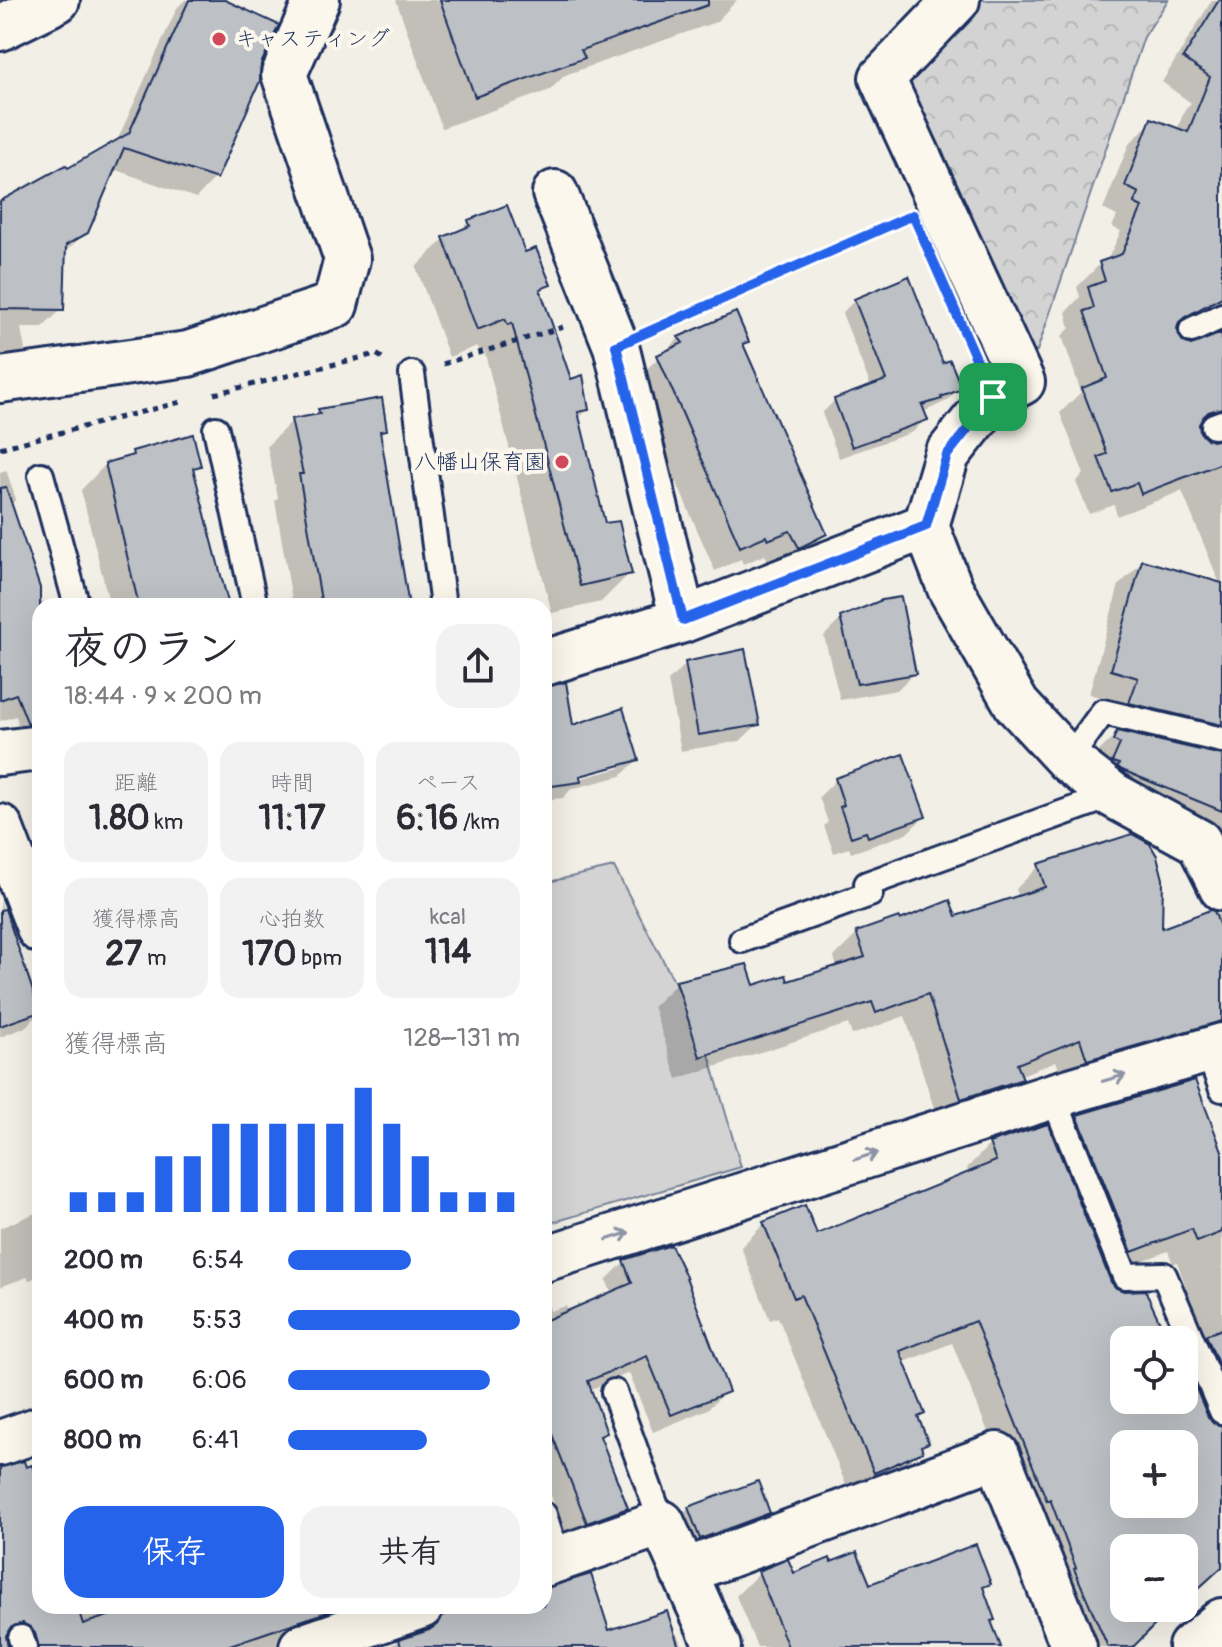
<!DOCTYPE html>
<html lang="ja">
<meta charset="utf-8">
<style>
body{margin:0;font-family:Pangolin,"Klee One",sans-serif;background:#f2f2f3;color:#2b2b33;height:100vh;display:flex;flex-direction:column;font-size:30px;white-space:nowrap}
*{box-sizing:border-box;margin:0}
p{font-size:26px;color:#7c7c81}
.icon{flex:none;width:44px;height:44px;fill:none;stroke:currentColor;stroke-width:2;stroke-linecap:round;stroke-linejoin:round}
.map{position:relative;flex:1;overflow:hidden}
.side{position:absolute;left:32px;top:598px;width:520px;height:1016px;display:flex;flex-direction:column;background:#fff;border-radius:24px;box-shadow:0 8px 32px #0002}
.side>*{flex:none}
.controls{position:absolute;left:1110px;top:1326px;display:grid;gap:16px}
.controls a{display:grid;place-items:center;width:88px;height:88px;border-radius:16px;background:#fff;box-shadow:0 8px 32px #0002;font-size:40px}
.pin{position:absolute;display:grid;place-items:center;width:68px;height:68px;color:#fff;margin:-34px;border-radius:16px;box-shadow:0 4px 12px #0006}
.round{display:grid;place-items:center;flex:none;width:84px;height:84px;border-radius:24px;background:#f2f2f3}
.head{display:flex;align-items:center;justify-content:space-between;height:136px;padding:0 32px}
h1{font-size:44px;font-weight:700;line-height:60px}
.stats{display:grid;grid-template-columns:repeat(3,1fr);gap:12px;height:136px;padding:8px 32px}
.stats div{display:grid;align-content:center;border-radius:20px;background:#f2f2f3;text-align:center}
.stats b{font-size:34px;font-weight:700}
.stats small{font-size:22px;font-weight:400}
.stats p{font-size:22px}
.chart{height:224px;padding:16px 32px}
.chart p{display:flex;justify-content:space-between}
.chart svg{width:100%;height:144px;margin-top:8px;stroke:#2563eb;stroke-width:6}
.cta{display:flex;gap:16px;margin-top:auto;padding:16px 32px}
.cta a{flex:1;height:92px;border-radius:24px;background:#2563eb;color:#fff;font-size:32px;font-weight:700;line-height:92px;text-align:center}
.cta a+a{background:#f2f2f3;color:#2b2b33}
ul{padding:0 32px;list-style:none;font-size:26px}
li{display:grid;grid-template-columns:128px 96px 1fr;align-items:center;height:60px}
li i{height:20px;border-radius:10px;background:#2563eb}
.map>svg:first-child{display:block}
</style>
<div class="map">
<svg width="1222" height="1647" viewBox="0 0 1222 1647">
<defs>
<pattern id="park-crowns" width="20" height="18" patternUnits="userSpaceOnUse" patternTransform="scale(2)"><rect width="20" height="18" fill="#d2d3d2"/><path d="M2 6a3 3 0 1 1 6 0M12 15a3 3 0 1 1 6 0" fill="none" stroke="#b4b5b7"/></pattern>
</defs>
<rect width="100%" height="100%" fill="#f2efe6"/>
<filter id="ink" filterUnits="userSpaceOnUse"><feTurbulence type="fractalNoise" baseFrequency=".0125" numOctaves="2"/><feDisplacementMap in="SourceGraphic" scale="16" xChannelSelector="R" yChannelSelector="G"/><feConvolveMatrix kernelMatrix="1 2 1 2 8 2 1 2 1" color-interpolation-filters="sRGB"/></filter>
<g filter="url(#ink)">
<path fill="#d2d3d2" stroke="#768198" stroke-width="2" d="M614 867 705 1040 741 1167 544 1225V883Z"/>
<path fill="url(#park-crowns)" stroke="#768198" stroke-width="2" d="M957 0H1168L1144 37 1037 351 1014 363 882 78Z"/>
<path fill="#0003" fill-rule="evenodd" d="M185 0H220L215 178 196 198 113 169 86 232 64 253 62 309 42 328H21L25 350 6 370H0V204L68 171 116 143 177 8Z
M396 0H737L716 22 565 75 550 90 442 128Z
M1212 0H1222V872L1094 756 1118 733 1212 754 1202 748 1107 726 1117 702 1089 694 1119 585 1142 562 1220 584 1182 491 1117 516 1114 505 1089 514 1076 482 1084 474 1060 413 1081 392 1062 336 1070 328 1066 312 1080 297 1077 287 1100 264 1107 261 1121 231 1112 227 1117 216 1103 209 1129 144 1152 121 1177 130 1185 109 1191 103 1162 82ZM1198 324 1208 327 1213 338 1192 347 1183 344 1176 332ZM1197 429 1209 435 1211 441 1203 439Z
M469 222 524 254 548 285 539 294 570 381 587 410 577 420 604 526 630 573 601 602 552 613 484 350 479 352 477 346 449 357 416 267 444 239 457 233Z
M855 300 942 366 959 388 947 401 923 412 925 419 913 432 839 458 822 413 835 400 871 387 842 313Z
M679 338 747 342 742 346 825 534 799 559 774 572 765 555 743 564 741 559 715 571 633 382Z
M319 411 385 430 379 436 407 606H293L275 501 278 498 267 446 292 421 313 417Z
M133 453 199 465 192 472 227 606H110L81 490 106 464 127 459Z
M6 470 16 499 10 506 44 606H40V728L21 734 16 716 0 721V472Z
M841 619 914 673 897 690 840 700 824 636Z
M686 664 758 724 740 741 681 751 668 681Z
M544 708 571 728 637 760 621 776 571 789 563 798 544 800ZM620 763V768L571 781 570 777Z
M836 780 924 817 906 834 851 853 849 848 834 853 824 826 828 822 819 797Z
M1039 866 1160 931 1210 912 1222 915V1034L1064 1082 1056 1061 1019 1076 1021 1079 997 1102 938 1121 905 1016 852 1035 848 1024 677 1079 653 1006 677 983 746 966 753 988 787 984 837 967 834 957 857 934 899 922 955 919 1019 898 1016 889Z
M0 901 40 1004V1013L24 1028 0 1037Z
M1078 1117 1222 1151V1565L1184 1601V1548H1124V1608H1177L1165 1619 1163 1615 1132 1647H1075L952 1343 902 1363 923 1414 917 1420 926 1443 898 1474 850 1495 778 1317 770 1320 741 1247 764 1224 815 1237 969 1174 967 1168 990 1144 1053 1142ZM1168 1251 1173 1264 1177 1262 1205 1339 1184 1360V1400H1124V1340H1166L1109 1283 1106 1275ZM1124 1444H1184V1504H1124Z
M40 1211V1276L29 1280 27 1277 0 1287V1228Z
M624 1262 726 1391 708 1409 653 1432 629 1373 589 1390 604 1433 599 1438 626 1507 608 1525 546 1547 544 1517 555 1506 544 1478V1290L550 1311 566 1306 568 1313 612 1294 606 1280Z
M40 1467V1606H354L343 1617 277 1640 276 1647H14L6 1643 7 1647H0V1469Z
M689 1508 768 1512 751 1529 683 1555 672 1525Z
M759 1573 868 1586 989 1583 982 1590 1002 1647H757L736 1596Z
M544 1590 608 1633 677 1634 682 1647H385L427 1632V1617L420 1606H544Z"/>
<path fill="#bdc0c4" stroke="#1b2f5e" stroke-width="2" fill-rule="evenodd" d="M189 0H225L279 25 261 64 260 81 217 179 124 148 88 233 66 245 64 310 0 309V201L66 165 68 168 129 133Z
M440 0H708V5L581 50 585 58 475 97Z
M1219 0H1222V297L1185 317 1179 322 1177 329 1183 342 1191 345 1222 333V408L1208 412 1199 424 1200 432 1205 438 1212 441 1222 439V463L1141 494 1137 483 1112 492 1098 457 1107 454 1082 388 1107 378 1084 311 1094 308 1088 287 1105 281 1099 262 1122 254 1142 207 1134 203 1139 193 1125 186 1151 118 1188 132 1210 77 1183 58Z
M507 205 525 252 536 248 551 285 540 289 571 379 583 375 589 410 578 412 605 523 619 521 632 574 580 586 512 323 508 325 505 319 477 330 443 237 470 226 468 220Z
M909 276 943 363 950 360 962 389 941 397 942 399 922 405 928 420 852 447 834 399 886 380 854 299Z
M736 312 749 342 743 344 827 534 799 548 790 531 768 540 766 536 740 547 657 355 683 343 678 337Z
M382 398 387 430 380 431 409 606H322L299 474H303L291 419 320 414 318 409Z
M193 434 201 466 193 468 229 606H139L105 463 133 455 132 451Z
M6 487 40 588V724H28L16 694 0 700V488Z
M1142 560 1222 583V725L1129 703 1138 678 1111 670Z
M901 597 916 674 857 684 840 617 882 600Z
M745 649 760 725 698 735 685 662Z
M566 682 573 725 623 708 639 760 580 776 581 782 544 787V687Z
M1117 731 1222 755V811L1122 770 1118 767 1119 764 1112 762 1120 744 1113 740Z
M903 754 926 817 868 837 866 832 851 837 840 807 844 805 835 778Z
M1132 834 1150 844 1157 856 1163 879 1162 928 1210 910 1214 911 1222 932V1021L1087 1060 1080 1039 1017 1064 1023 1079 961 1099 928 994 876 1013 872 1002 700 1057 676 981 747 964 754 985 786 975 788 981 865 957 856 932 899 917 900 920 950 900 956 916 1045 887 1038 864Z
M5 909 40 1012 0 1026V910Z
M1195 1080 1222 1151V1232L1197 1242 1192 1229 1132 1252 1077 1115Z
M1048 1124 1111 1282 1116 1288 1124 1291 1145 1290 1168 1340H1124V1400H1184V1360L1208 1417 1214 1423 1222 1426V1567L1189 1597 1187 1593 1184 1596V1548H1124V1608H1172L1133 1647H1108L1074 1569 1076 1568 1050 1499 1047 1501 975 1321 900 1351 925 1414 918 1417 929 1443 921 1446 923 1452 874 1473 801 1295 794 1298 763 1222 805 1205 817 1234 996 1161 989 1143ZM1124 1444H1184V1504H1124Z
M671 1245 684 1272 729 1392 671 1415 647 1356 588 1381 607 1433 600 1436 628 1508 587 1523 544 1414V1321L632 1283 623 1260Z
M1222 1329V1373L1206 1335Z
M24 1461 26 1467 32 1465 40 1487V1606H77L83 1624 139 1606H326L327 1612 224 1647H39L35 1633 23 1623 10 1628 6 1636 8 1647H0V1467Z
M758 1481 770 1513 700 1539 688 1507Z
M976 1544 991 1584 983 1587 995 1620 991 1621 1001 1647H788L758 1571 788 1559 794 1573 830 1558 831 1562 857 1552 870 1584Z
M591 1574 609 1630 667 1611 679 1647H401L399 1640 429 1630 439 1623 445 1606H544V1588Z"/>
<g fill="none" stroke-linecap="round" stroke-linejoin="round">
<g stroke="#1b2f5e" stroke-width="30">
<path id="lane" d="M1192 330 1222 316
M412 374 443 606
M1214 426 1222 423
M216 429 255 606
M41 475 77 606
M1068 760 1103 712 1222 740
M742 940 870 894 867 884 1113 795
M1208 1051 1222 1089
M1053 1096 1125 1276 1164 1275 1222 1411
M614 1392 662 1523
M544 1515 558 1559
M21 1638 24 1647"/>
</g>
<g stroke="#1b2f5e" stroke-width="50">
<path id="street" d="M957 0 882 78 1022 382 993 397 947 455 926 526 950 588 1017 705 1068 760 1113 795 1199 842 1222 888
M555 193 616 346 683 620
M0 380 188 354 335 305 347 259 284 74 317 0
M544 663 683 620 926 526
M0 753 40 748
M0 827 40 930
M544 1259 1053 1096 1222 1046
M0 1443 40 1429
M544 1564 662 1523 718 1647
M683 1572 997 1455 1074 1647
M302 1647 421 1606"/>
</g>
<g stroke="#1b2f5e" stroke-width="50">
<path id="secondary" d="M1191 1647 1222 1621"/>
</g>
<g stroke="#1b2f5e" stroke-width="50">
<path id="primary" d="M0 28 57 0"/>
</g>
<path stroke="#1b2f5e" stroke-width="5" stroke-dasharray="6 6" stroke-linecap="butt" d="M654 330 901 221
M443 364 563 327
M214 394 376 354 386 360
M0 448 185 401"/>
<use href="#lane" stroke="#fbf7ec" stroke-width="24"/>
<use href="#street" stroke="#fbf7ec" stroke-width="44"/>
<use href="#secondary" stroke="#fbf7ec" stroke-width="44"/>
<use href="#primary" stroke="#fbf7ec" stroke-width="44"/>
</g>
<defs><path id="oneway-shaft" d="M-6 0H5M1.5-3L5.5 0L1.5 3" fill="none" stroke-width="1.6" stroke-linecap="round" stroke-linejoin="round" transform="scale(2)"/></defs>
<g stroke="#8b93a5">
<use href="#oneway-shaft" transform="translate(1114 1078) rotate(-16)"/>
<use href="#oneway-shaft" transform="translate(866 1156) rotate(-18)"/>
<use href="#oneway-shaft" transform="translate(618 1236) rotate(-18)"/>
</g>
</g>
<g fill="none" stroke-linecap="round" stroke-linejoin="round" filter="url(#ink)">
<g stroke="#fff" stroke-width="16">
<path id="route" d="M913 215 993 397 947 455 926 526 683 620 616 346Z"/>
</g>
<use href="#route" stroke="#2563eb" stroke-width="10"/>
</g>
<g fill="#d1495b" stroke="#fbf7ec" stroke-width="3">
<circle cx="219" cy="39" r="8"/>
<circle cx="562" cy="462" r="8"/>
</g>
<g text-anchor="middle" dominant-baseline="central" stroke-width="8" stroke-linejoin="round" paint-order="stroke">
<g font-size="22" fill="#1b2f5e" stroke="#fbf7ec" text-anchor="start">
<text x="235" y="39">キャスティング</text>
<text x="546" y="462" text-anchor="end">八幡山保育園</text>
</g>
</g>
</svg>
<div class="controls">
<a><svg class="icon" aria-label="locate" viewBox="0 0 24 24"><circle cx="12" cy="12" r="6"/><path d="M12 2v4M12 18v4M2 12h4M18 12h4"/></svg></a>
<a>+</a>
<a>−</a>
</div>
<div class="pin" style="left:993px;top:397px;background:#1e9e55"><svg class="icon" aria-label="arrive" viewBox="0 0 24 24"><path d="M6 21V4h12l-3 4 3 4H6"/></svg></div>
<section class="side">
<div class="head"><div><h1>夜のラン</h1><p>18:44 · 9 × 200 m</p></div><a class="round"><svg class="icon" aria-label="share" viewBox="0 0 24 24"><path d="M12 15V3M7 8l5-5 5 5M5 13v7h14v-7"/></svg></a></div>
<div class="stats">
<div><p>距離</p><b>1.80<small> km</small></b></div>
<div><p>時間</p><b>11:17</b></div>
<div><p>ペース</p><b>6:16<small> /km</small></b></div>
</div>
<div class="stats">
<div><p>獲得標高</p><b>27<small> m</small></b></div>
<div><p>心拍数</p><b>170<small> bpm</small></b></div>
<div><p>kcal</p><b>114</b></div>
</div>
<div class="chart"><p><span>獲得標高</span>128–131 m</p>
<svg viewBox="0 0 160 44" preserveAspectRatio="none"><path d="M5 44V38M15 44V38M25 44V38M35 44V27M45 44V27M55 44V17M65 44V17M75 44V17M85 44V17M95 44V17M105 44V6M115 44V17M125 44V27M135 44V38M145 44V38M155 44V38"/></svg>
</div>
<ul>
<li><b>200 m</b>6:54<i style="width:53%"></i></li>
<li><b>400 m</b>5:53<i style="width:100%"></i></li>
<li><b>600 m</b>6:06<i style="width:87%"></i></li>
<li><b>800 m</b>6:41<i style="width:60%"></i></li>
</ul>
<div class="cta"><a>保存</a><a>共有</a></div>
</section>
</div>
